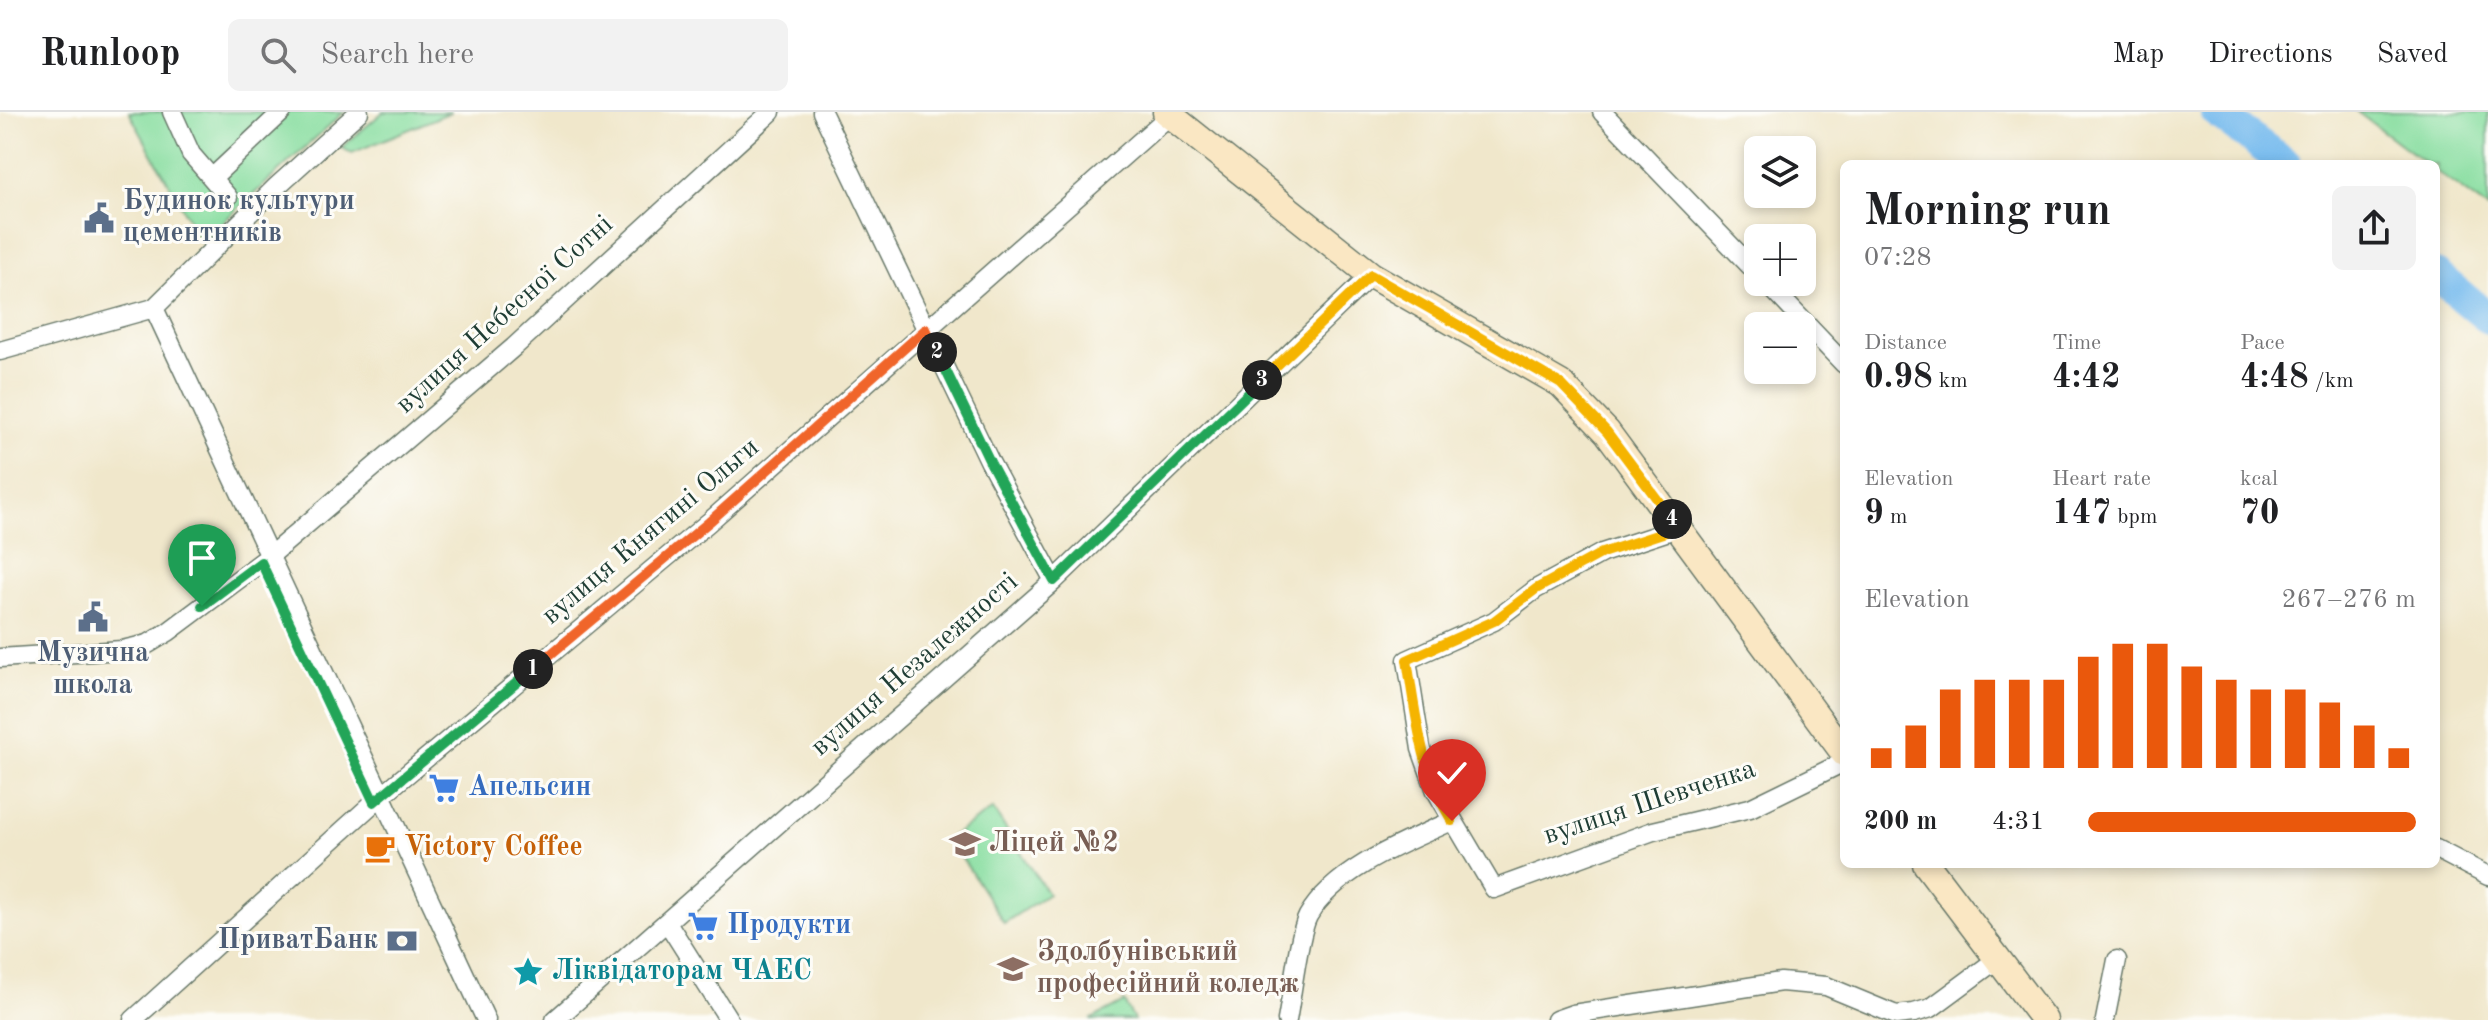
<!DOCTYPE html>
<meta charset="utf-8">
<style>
body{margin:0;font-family:"Old Standard TT",serif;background:#f2f2f2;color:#202124;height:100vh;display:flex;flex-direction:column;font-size:30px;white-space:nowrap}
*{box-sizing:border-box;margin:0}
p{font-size:26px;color:#757577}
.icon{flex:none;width:44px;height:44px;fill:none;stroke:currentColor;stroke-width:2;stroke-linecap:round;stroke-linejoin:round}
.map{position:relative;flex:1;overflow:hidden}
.sheet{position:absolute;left:1840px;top:48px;width:600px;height:708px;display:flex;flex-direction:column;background:#fff;border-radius:12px;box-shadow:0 4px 12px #0003}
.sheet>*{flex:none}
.controls{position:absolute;left:1744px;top:24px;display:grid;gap:16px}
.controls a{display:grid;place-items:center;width:72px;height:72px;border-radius:12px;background:#fff;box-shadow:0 4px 12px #0003;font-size:40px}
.pin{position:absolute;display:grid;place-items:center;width:68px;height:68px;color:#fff;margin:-82px -34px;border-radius:50% 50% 50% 0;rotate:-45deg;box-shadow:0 0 8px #0007}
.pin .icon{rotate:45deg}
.km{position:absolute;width:40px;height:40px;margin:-20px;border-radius:50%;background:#222;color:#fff;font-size:22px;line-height:40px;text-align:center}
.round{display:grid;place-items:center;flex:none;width:84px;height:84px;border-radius:12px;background:#f2f2f2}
.overview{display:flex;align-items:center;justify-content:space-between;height:136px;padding:0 24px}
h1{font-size:44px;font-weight:800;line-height:60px}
.figures{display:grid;grid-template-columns:repeat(3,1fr);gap:12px;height:136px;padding:8px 24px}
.figures div{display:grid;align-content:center}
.figures b{font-size:34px;font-weight:800}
.figures small{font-size:22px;font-weight:400}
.figures p{font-size:22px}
.chart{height:224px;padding:16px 24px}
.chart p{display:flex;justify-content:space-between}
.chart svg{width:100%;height:144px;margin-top:8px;stroke:#ea580c;stroke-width:6}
ul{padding:0 24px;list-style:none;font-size:26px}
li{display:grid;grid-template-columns:128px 96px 1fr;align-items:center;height:60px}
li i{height:20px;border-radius:10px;background:#ea580c}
header{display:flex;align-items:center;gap:48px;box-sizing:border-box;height:112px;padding:0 40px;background:#fff;border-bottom:2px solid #e0e0e0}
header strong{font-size:38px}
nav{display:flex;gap:44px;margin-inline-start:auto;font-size:28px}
.search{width:560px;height:72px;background:#f2f2f2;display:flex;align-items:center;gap:20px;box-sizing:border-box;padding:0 28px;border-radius:12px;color:#757577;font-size:30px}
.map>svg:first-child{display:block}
</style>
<header>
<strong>Runloop</strong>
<div class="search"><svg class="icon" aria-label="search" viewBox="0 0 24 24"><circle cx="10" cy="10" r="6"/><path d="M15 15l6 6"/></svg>Search here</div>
<nav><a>Map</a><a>Directions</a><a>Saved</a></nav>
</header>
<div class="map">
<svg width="2488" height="908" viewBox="0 0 2488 908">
<rect width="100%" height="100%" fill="#fdfcf7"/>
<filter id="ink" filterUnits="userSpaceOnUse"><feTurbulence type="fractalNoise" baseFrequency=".0125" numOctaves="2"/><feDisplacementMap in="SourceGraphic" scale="16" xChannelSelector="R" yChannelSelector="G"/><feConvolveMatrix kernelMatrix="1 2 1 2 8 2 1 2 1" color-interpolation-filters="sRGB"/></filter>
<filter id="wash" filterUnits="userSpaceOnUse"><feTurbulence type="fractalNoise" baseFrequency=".006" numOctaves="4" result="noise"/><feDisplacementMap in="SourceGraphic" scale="32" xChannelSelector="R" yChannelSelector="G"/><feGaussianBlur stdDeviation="1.8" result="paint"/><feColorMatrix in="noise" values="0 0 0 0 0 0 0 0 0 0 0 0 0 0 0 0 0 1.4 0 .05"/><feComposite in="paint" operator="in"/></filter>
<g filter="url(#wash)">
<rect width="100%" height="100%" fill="#f0e7cb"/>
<path fill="#89dea1" stroke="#548e6a" stroke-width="2" d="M129 0H344L201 130Z
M383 0H451L352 41 341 36Z
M2357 0H2488V97L2436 59V52H2427Z
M993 697 1048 782 1004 811 949 726Z
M1124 890 1134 908H1090Z"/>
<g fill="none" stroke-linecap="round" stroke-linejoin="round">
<path stroke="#78bcee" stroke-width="32" d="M2216 0 2286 52
M2436 163 2488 206"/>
</g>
</g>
<g filter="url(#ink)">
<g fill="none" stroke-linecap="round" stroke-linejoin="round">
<g stroke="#687869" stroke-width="21">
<path id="street" d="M172 0 191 42 228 85
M822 0 990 350 1054 469
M1602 0 1758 162
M212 66 282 0
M1766 170 1844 252
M154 196 486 908
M0 239 154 196 276 75 359 0
M1678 416 1602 441 1536 477 1494 509 1407 548 1421 637 1436 679 1494 777 1653 719 1750 696 1844 650
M0 546 122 538 148 532 168 520 271 443 514 235 771 0
M2436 737 2488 764
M667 810 729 908
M133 908 381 684 709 410 1169 4
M555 908 1054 469 1371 163
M1287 908C1292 884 1298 823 1308 804 1335 757 1405 730 1452 709
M1556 908 1573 902 1781 870 1826 874 1896 903 1914 901 1931 896 1996 848
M2105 908 2117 848"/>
</g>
<g stroke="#687869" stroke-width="29">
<path id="secondary" d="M1166 0 1371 163 1561 272 1607 320 1844 641
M1926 752 2044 908"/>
</g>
<use href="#street" stroke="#fff" stroke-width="18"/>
<use href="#secondary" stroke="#fae7c3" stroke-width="26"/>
</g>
</g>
<g fill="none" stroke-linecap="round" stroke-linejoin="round" filter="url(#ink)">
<g stroke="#fff" stroke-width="16">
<path id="split-1" d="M202 494 261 450 374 690 533 557"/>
</g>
<g stroke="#fff" stroke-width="16">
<path id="split-2" d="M533 557 709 410 926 217 937 240"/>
</g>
<g stroke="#fff" stroke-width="16">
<path id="split-3" d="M937 240 990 350 1054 469 1262 268"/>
</g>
<g stroke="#fff" stroke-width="16">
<path id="split-4" d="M1262 268 1371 163 1561 272 1607 320 1672 407"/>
</g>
<g stroke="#fff" stroke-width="16">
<path id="split-5" d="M1452 709C1421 660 1416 604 1407 548L1494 509 1536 477 1602 441 1678 416 1672 407"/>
</g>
<use href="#split-1" stroke="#22a559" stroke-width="10"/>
<use href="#split-2" stroke="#f0652b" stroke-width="10"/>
<use href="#split-3" stroke="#22a559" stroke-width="10"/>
<use href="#split-4" stroke="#f5b400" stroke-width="10"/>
<use href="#split-5" stroke="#f5b400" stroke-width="10"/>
</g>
<defs>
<g id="civic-bare" transform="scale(2.4)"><path d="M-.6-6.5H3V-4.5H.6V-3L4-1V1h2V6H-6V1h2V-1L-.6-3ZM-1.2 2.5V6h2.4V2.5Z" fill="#5c6f8a" stroke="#fdfcf7" stroke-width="2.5" paint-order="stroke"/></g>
<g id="supermarket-bare" transform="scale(2.4)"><path d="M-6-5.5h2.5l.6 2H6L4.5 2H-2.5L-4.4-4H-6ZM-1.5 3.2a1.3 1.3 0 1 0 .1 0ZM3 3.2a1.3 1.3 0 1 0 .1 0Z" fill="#3f7fe0" stroke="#fdfcf7" stroke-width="2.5" paint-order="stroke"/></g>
<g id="school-bare" transform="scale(2.4)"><path d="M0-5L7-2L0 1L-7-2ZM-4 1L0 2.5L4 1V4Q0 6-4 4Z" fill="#8d6e63" stroke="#fdfcf7" stroke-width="2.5" paint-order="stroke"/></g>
<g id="cafe-bare" transform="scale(2.4)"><path d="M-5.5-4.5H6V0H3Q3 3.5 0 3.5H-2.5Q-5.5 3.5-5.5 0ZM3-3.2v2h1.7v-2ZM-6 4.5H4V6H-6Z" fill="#e8710a" stroke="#fdfcf7" stroke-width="2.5" paint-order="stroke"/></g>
<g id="bank-bare" transform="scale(2.4)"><path d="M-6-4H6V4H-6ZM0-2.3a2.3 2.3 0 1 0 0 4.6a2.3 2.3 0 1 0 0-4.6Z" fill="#5c6f8a" stroke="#fdfcf7" stroke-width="2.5" paint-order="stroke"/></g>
<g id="university-bare" transform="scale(2.4)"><path d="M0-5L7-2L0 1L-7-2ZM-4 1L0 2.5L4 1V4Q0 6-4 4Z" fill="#8d6e63" stroke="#fdfcf7" stroke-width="2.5" paint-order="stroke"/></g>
<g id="sight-bare" transform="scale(2.4)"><path d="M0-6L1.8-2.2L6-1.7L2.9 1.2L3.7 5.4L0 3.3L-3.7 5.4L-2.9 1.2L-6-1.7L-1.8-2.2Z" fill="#0f9aa8" stroke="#fdfcf7" stroke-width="2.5" paint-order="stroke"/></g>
</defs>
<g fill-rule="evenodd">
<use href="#civic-bare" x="99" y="106"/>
<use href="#civic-bare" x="93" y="505"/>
<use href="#supermarket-bare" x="444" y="676"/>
<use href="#school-bare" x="965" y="732"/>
<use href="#cafe-bare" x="380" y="736"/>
<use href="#supermarket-bare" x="703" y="814"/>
<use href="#bank-bare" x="402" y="829"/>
<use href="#university-bare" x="1013" y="857"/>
<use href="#sight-bare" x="528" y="860"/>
</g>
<g text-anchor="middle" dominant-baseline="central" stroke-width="6" stroke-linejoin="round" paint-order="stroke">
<g font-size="28" font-weight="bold" fill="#4e5e75" stroke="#fdfcf7" text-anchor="start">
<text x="123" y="90">Будинок культури<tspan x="123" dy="32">цементників</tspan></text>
<text x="93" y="542" text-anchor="middle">Музична<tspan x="93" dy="32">школа</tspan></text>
<text x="378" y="829" text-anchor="end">ПриватБанк</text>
</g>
<g font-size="28" fill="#1f3d34" stroke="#fdfcf7">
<text transform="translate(505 203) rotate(-42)">вулиця Небесної Сотні</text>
<text transform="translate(651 420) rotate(-40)">вулиця Княгині Ольги</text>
<text transform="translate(915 553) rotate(-41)">вулиця Незалежності</text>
<text transform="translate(1650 691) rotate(-18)">вулиця Шевченка</text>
</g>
<g font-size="28" font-weight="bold" fill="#366cbe" stroke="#fdfcf7" text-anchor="start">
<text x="468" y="676">Апельсин</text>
<text x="727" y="814">Продукти</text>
</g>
<g font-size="28" font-weight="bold" fill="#785e54" stroke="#fdfcf7" text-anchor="start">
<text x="989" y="732">Ліцей №2</text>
<text x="1037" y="841">Здолбунівський<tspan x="1037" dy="32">професійний коледж</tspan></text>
</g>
<g font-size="28" font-weight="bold" fill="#c56008" stroke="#fdfcf7" text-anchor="start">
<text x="404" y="736">Victory Coffee</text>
</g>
<g font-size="28" font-weight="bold" fill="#0d838f" stroke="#fdfcf7" text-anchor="start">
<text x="552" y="860">Ліквідаторам ЧАЕС</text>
</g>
</g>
</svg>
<div class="controls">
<a><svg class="icon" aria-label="layers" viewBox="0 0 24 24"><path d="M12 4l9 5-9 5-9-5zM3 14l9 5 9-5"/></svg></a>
<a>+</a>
<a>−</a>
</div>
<div class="pin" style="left:202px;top:494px;background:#1e9e55"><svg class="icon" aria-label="arrive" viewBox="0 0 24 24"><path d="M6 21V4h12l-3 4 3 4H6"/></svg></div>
<div class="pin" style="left:1452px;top:709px;background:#d93025"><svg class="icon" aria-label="check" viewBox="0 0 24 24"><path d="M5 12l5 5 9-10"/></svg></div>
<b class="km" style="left:533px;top:557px">1</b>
<b class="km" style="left:937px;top:240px">2</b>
<b class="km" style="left:1262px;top:268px">3</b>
<b class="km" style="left:1672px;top:407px">4</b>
<section class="sheet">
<div class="overview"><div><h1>Morning run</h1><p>07:28</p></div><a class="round"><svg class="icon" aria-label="share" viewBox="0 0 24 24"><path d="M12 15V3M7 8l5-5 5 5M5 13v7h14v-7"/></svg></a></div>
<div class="figures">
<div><p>Distance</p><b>0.98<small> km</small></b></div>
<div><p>Time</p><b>4:42</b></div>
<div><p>Pace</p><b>4:48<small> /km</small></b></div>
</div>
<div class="figures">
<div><p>Elevation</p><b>9<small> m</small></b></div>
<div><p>Heart rate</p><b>147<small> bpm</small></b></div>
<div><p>kcal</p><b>70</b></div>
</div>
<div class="chart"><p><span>Elevation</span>267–276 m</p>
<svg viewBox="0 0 160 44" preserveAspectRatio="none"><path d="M5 44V38M15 44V31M25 44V20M35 44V17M45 44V17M55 44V17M65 44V10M75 44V6M85 44V6M95 44V13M105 44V17M115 44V20M125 44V20M135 44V24M145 44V31M155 44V38"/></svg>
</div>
<ul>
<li><b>200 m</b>4:31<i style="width:100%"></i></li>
</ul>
</section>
</div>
